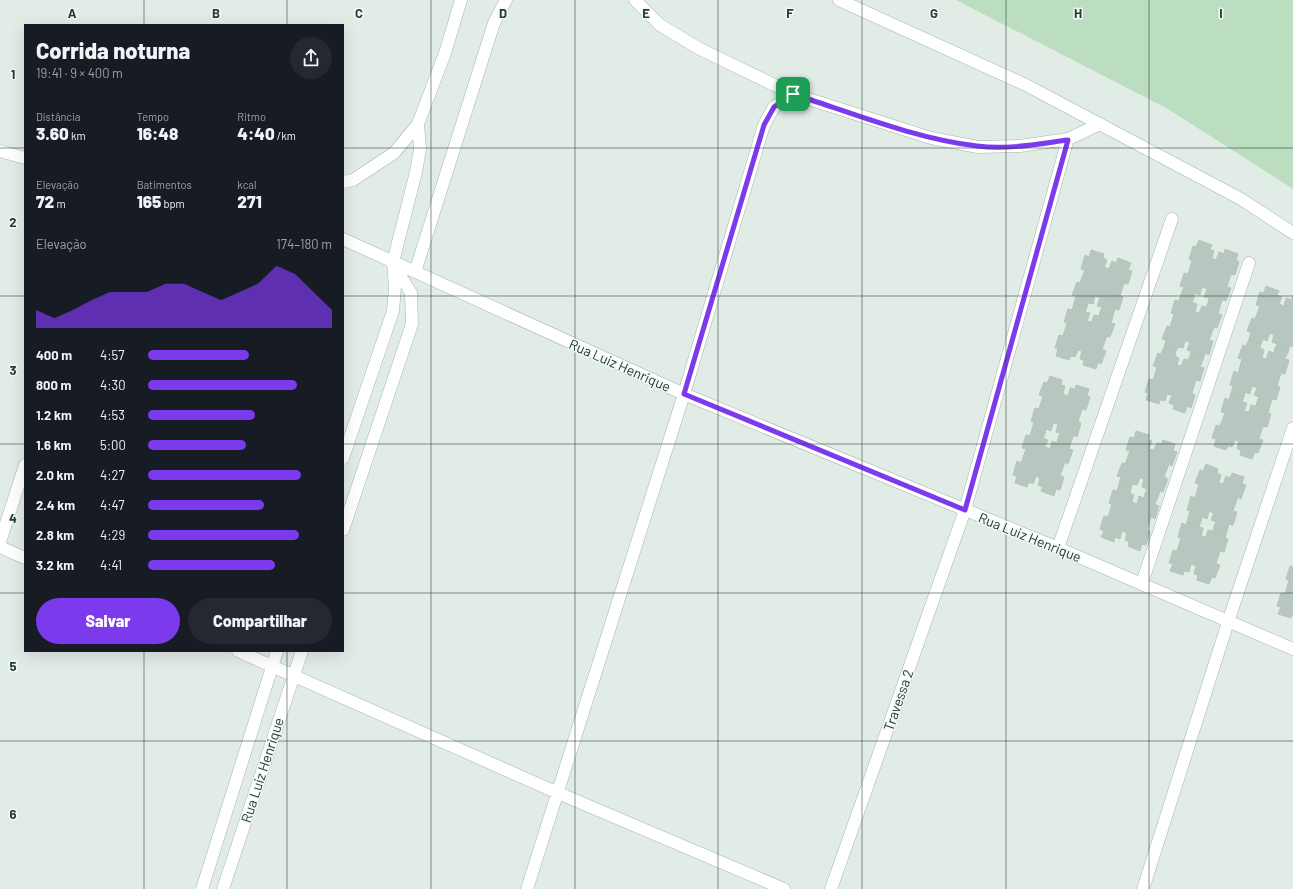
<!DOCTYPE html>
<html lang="pt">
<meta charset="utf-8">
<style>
body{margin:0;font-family:Barlow,sans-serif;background:#242831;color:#f1f3f6;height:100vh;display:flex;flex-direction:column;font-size:15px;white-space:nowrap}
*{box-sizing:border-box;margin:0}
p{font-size:13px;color:#9ea1a6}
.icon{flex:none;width:22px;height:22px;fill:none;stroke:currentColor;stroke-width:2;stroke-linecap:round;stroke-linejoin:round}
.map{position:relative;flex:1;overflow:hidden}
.panel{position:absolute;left:24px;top:24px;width:320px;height:628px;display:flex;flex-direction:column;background:#171b24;border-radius:0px;box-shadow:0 4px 16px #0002}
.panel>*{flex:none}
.pin{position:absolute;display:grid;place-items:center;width:34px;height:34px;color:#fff;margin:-17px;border-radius:8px;box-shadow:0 2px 6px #0006}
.round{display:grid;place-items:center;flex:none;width:42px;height:42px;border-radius:21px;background:#242831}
.summary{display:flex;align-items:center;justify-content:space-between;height:68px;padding:0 12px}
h1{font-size:22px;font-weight:800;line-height:30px}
.metrics{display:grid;grid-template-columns:repeat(3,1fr);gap:6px;height:68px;padding:4px 12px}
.metrics div{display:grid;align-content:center}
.metrics b{font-size:17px;font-weight:800}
.metrics small{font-size:11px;font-weight:400}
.metrics p{font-size:11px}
.chart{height:112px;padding:8px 12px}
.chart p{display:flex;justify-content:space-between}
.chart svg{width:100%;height:72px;margin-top:4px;fill:#7c3aed;opacity:.7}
.action{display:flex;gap:8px;margin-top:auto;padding:8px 12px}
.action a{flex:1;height:46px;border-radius:24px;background:#7c3aed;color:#fff;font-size:16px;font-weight:800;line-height:46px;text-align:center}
.action a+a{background:#242831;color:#f1f3f6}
ul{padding:0 12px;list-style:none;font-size:13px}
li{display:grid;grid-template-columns:64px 48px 1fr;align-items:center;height:30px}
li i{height:10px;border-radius:5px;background:#7c3aed}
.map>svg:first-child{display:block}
</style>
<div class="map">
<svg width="1293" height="889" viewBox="0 0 1293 889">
<rect width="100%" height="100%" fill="#e2ece6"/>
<path fill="#bbdec0" d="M956 0H1293V189L1168 109Z"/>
<path fill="#b7c7bf" stroke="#b4c6bc" d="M1199 240 1212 245 1210 249 1214 251 1212 258 1216 260 1219 252 1224 254 1225 249 1238 254 1236 260 1239 262 1235 275 1231 274 1227 287 1231 288 1226 301 1222 300 1220 307 1208 303 1209 298 1204 297 1207 289 1202 287 1200 295 1195 293 1194 298 1181 294 1184 287 1180 286 1184 273 1188 274 1192 261 1189 259 1193 246 1196 247Z
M1091 250 1104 254 1103 258 1107 260 1104 267 1109 269 1112 261 1116 263 1118 258 1131 263 1128 270 1132 271 1128 284 1124 283 1120 296 1123 297 1119 310 1115 309 1113 316 1100 312 1102 307 1097 306 1100 298 1095 296 1093 304 1088 303 1087 307 1074 303 1076 296 1072 295 1077 282 1080 283 1085 270 1081 269 1085 255 1089 257Z
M1266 286 1279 291 1277 295 1282 297 1279 304 1284 306 1286 298 1291 300 1293 295V347L1290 346 1288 352 1275 348 1277 344 1272 342 1274 335 1270 333 1267 341 1263 339 1261 344 1249 339 1251 333 1247 331 1252 318 1255 319 1260 306 1256 305 1260 292 1264 293Z
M1181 294 1194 298 1192 302 1197 304 1195 312 1199 313 1202 306 1206 307 1208 303 1220 307 1218 314 1222 315 1217 328 1214 327 1209 340 1213 341 1209 355 1205 353 1203 360 1190 356 1191 351 1187 350 1190 342 1185 341 1183 348 1178 347 1176 351 1164 347 1166 340 1162 339 1167 326 1170 327 1174 314 1171 313 1175 300 1179 301Z
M1074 303 1087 307 1085 312 1090 313 1087 321 1092 322 1094 315 1099 316 1100 312 1113 316 1111 323 1115 324 1110 337 1107 336 1102 349 1106 351 1101 364 1098 362 1096 369 1083 365 1084 360 1080 359 1082 351 1078 350 1075 357 1071 356 1069 360 1056 356 1058 349 1055 348 1059 335 1063 336 1067 323 1064 322 1068 309 1072 310Z
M1249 339 1261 344 1260 348 1264 350 1262 358 1266 359 1269 351 1274 353 1275 348 1288 352 1285 359 1289 360 1285 374 1281 373 1277 386 1280 387 1276 400 1272 399 1270 406 1257 402 1259 397 1254 395 1257 388 1252 386 1250 394 1245 392 1244 397 1231 393 1233 386 1230 385 1234 371 1238 373 1242 359 1238 358 1243 345 1246 346Z
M1164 347 1176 351 1175 356 1179 358 1177 365 1181 366 1184 359 1188 360 1190 356 1203 360 1200 367 1204 368 1200 381 1196 380 1192 393 1195 395 1191 408 1187 406 1185 413 1173 409 1174 405 1169 403 1172 395 1167 394 1165 401 1160 400 1159 404 1146 400 1148 393 1145 392 1149 379 1153 380 1157 367 1153 366 1158 353 1161 354Z
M1050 376 1062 380 1061 385 1065 386 1063 394 1068 396 1070 388 1075 389 1076 385 1089 389 1087 396 1090 397 1086 410 1082 409 1078 422 1081 423 1077 437 1074 435 1071 442 1058 438 1060 433 1056 432 1058 424 1053 423 1051 431 1046 429 1045 434 1032 429 1034 422 1031 421 1035 408 1039 409 1043 396 1039 395 1044 382 1047 383Z
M1231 393 1244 397 1242 402 1247 403 1244 411 1249 412 1251 405 1256 406 1257 402 1270 406 1268 413 1271 414 1267 427 1263 426 1259 439 1263 440 1258 453 1255 452 1252 459 1240 455 1241 450 1237 449 1239 441 1235 440 1232 447 1228 446 1226 450 1214 446 1216 439 1212 438 1216 425 1220 426 1225 413 1221 412 1225 398 1229 400Z
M1032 429 1045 434 1043 438 1048 440 1045 447 1050 449 1052 441 1057 443 1058 438 1071 442 1069 449 1073 450 1068 464 1065 462 1060 476 1064 477 1060 490 1056 489 1054 496 1041 491 1043 487 1038 485 1040 478 1036 476 1033 484 1029 482 1027 487 1015 483 1017 476 1013 475 1017 461 1021 463 1026 449 1022 448 1026 435 1030 436Z
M1136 431 1149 435 1148 440 1152 441 1149 449 1154 450 1157 443 1161 444 1163 440 1175 444 1173 451 1177 452 1172 466 1169 464 1164 477 1168 479 1163 492 1160 491 1158 497 1145 493 1147 489 1142 487 1144 479 1140 478 1137 485 1133 484 1131 488 1119 484 1121 477 1117 476 1122 463 1125 464 1130 451 1126 450 1130 437 1134 438Z
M1206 464 1218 469 1217 473 1221 475 1219 483 1223 484 1226 476 1230 478 1232 473 1244 477 1242 484 1246 485 1241 499 1238 497 1233 511 1237 512 1233 525 1229 524 1227 531 1214 526 1216 522 1211 520 1214 513 1209 511 1207 519 1202 517 1201 522 1188 518 1190 511 1187 510 1191 496 1195 498 1199 484 1195 483 1200 470 1203 471Z
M1119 484 1131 488 1130 493 1134 495 1132 502 1137 504 1139 496 1144 498 1145 493 1158 497 1155 504 1159 506 1155 519 1151 517 1147 530 1150 532 1146 545 1142 544 1140 551 1128 546 1129 542 1125 540 1127 533 1122 531 1120 539 1115 537 1114 542 1101 537 1104 531 1100 529 1104 516 1108 517 1112 504 1109 503 1113 490 1117 491Z
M1188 518 1201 522 1199 527 1203 528 1201 536 1206 537 1208 530 1213 531 1214 526 1227 531 1225 538 1228 539 1224 552 1220 551 1216 564 1220 565 1215 578 1212 577 1209 584 1197 580 1198 575 1194 574 1196 566 1191 564 1189 572 1184 571 1183 575 1170 571 1173 564 1169 563 1173 550 1177 551 1181 538 1178 537 1182 523 1186 525Z
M1290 566 1293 567V614L1291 618 1278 614 1281 607 1277 606 1281 593 1285 594 1289 580 1286 579Z"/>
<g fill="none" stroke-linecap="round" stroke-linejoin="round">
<g stroke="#a5b4ac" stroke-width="13">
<path id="lane" d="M0 542 25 465"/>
</g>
<g stroke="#a5b4ac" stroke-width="13">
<path id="street" d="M635 0 660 25 700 49 793 94 931 138 978 147 1020 146 1068 139 1100 124
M839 0 1026 85 1241 199 1293 233
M0 151 25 158
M343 182 353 180 394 153 418 124 445 53 461 0
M343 239 684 394 1058 548 1293 649
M415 272 494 23 506 0
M343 458 393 311 395 287 393 262 416 172 420 149 418 124
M343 530 412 324 411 293 394 265
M0 547 25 558
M1058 548 1172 219
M1142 583 1249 263
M238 651 558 793 784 889
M202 889 277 651
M223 889 302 651
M527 889 684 394 764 125 774 107 793 94
M831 889 965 510 1068 139
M1143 889 1228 622 1293 428"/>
</g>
<use href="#lane" stroke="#fff" stroke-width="12"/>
<use href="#street" stroke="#fff" stroke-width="12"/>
</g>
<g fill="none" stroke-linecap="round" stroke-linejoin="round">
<g stroke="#fff" stroke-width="8">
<path id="route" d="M793 94C852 113 916 139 977 146 1007 150 1038 144 1068 140L965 510 684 394 764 125 774 107Z"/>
</g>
<use href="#route" stroke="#7c3aed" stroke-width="5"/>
</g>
<path fill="none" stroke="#223d32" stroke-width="1" stroke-opacity="0.55" d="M144 0V25M287 0V25M431 0V889M575 0V889M718 0V889M862 0V889M1006 0V889M1149 0V889M0 148H25M343 148H1293M0 296H25M343 296H1293M0 444H25M343 444H1293M0 593H25M343 593H1293M144 651V889M287 651V889M0 741H1293"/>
<g text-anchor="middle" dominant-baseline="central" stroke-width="3" stroke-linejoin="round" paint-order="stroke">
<g font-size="14" fill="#223d32" stroke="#f3f9f5">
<text transform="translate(620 365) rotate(24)">Rua Luiz Henrique</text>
<text transform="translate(1030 537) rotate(22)">Rua Luiz Henrique</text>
<text transform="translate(898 700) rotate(-71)">Travessa 2</text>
<text transform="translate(262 770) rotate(-72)">Rua Luiz Henrique</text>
</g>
</g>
<g font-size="13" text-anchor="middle" font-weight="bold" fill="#223d32" stroke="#f3f9f5" stroke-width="3" stroke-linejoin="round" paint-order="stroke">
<text x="72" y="18">A</text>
<text x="216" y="18">B</text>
<text x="359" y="18">C</text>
<text x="503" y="18">D</text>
<text x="646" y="18">E</text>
<text x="790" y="18">F</text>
<text x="934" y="18">G</text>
<text x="1078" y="18">H</text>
<text x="1221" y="18">I</text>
<text x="13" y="79">1</text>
<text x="13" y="227">2</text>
<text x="13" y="375">3</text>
<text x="13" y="523">4</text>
<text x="13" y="671">5</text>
<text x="13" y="819">6</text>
</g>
</svg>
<div class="pin" style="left:793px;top:94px;background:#1e9e55"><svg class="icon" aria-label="arrive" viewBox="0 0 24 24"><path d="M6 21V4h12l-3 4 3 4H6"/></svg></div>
<section class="panel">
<div class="summary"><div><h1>Corrida noturna</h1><p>19:41 · 9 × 400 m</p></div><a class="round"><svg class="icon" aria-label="share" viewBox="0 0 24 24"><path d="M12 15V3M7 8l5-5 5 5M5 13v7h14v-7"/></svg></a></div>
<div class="metrics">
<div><p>Distância</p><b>3.60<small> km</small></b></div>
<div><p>Tempo</p><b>16:48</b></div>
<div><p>Ritmo</p><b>4:40<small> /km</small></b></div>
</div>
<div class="metrics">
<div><p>Elevação</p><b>72<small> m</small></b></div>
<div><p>Batimentos</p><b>165<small> bpm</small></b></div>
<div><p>kcal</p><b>271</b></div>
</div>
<div class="chart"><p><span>Elevação</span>174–180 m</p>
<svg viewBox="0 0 160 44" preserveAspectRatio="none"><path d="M0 44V33L10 38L20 33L30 27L40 22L50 22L60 22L70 17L80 17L90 22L100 27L110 22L120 17L130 6L140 11L150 22L160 33V44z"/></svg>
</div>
<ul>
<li><b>400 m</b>4:57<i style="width:55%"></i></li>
<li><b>800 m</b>4:30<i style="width:81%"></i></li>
<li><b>1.2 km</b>4:53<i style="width:58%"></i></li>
<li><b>1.6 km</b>5:00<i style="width:53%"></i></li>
<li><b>2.0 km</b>4:27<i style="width:83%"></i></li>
<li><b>2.4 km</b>4:47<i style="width:63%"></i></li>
<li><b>2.8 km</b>4:29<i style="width:82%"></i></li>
<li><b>3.2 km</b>4:41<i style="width:69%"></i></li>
</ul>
<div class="action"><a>Salvar</a><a>Compartilhar</a></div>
</section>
</div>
